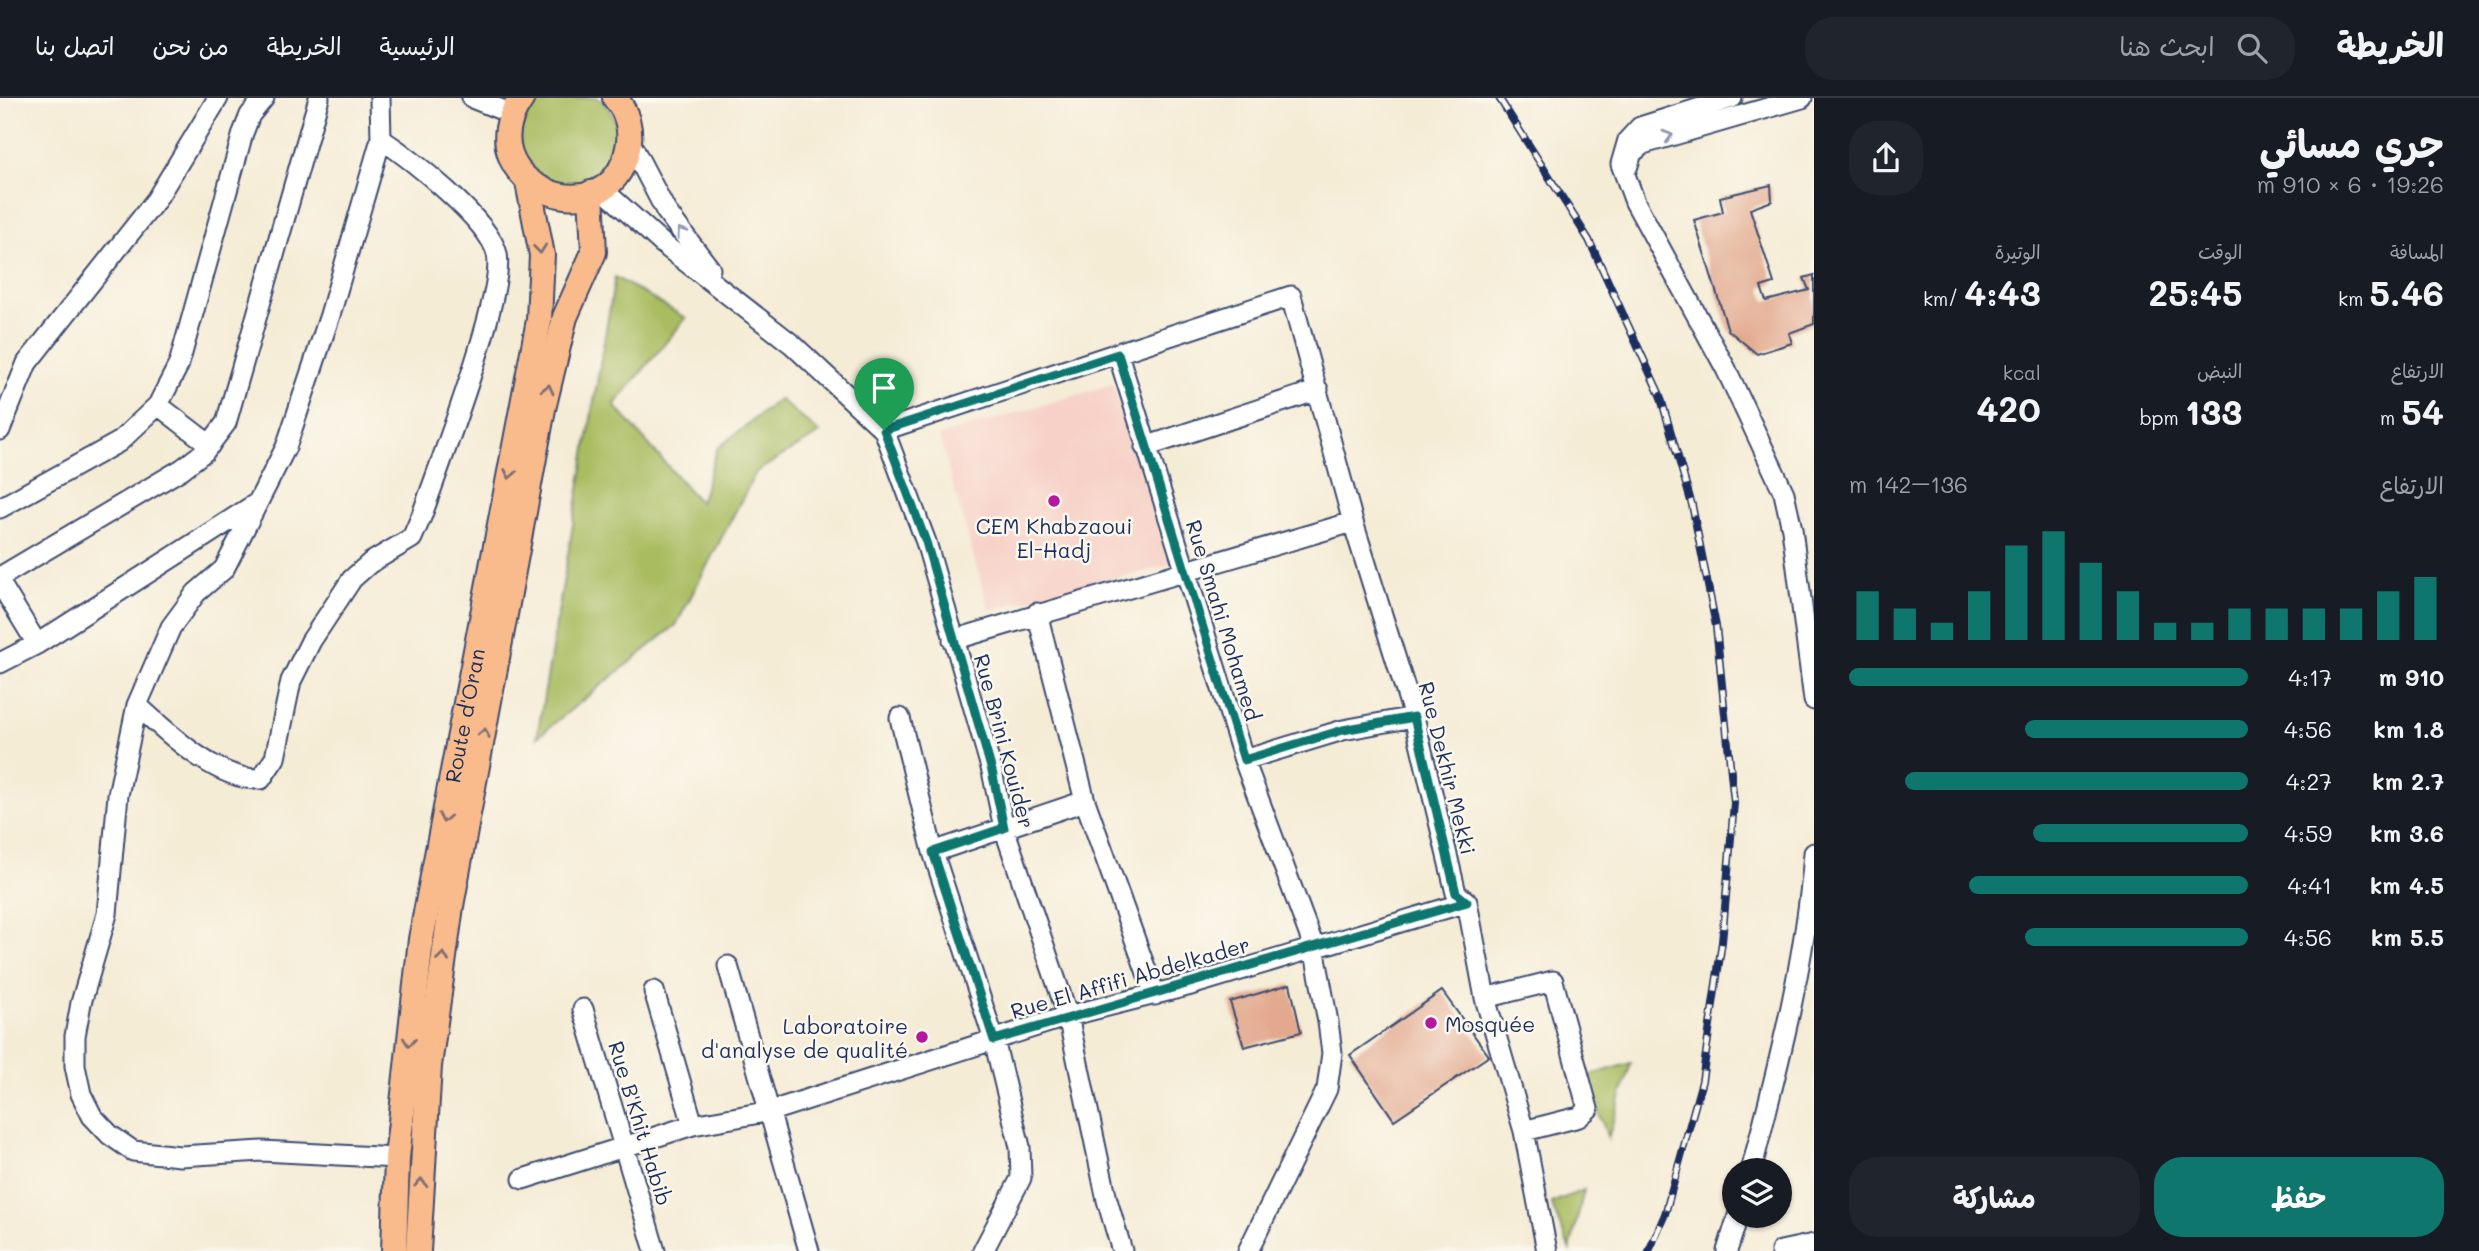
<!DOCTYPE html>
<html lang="ar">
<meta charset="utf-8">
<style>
body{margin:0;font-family:Mali,"Playpen Sans Arabic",sans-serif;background:#20242c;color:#f1f3f6;direction:rtl;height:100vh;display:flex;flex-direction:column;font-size:26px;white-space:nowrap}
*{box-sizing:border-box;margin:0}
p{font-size:23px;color:#9ea1a6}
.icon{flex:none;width:38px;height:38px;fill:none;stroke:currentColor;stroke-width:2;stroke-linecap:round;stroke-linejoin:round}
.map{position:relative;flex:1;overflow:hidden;direction:ltr}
.sheet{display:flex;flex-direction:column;background:#171b24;width:665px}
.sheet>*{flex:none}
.tools{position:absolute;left:1722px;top:1060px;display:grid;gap:14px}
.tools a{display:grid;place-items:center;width:70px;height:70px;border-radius:50%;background:#171b24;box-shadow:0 2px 5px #0004;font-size:35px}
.pin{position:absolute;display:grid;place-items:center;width:60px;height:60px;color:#fff;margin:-72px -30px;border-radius:50% 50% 50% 0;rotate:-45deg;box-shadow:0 0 7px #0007}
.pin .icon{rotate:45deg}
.round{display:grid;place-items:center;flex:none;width:74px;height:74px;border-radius:28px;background:#20242c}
.head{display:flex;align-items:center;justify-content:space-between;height:119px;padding:0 35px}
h1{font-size:38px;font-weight:700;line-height:52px}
.figures{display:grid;grid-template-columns:repeat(3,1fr);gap:10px;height:119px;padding:7px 35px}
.figures div{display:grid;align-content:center}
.figures b{font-size:35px;font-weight:700}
.figures small{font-size:19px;font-weight:400}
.figures p{font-size:19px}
.chart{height:196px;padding:14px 35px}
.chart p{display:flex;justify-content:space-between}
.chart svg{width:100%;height:126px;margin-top:7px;stroke:#0f766e;stroke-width:6}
.primary-button{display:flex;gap:14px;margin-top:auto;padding:14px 35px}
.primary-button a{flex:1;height:80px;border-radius:28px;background:#0f766e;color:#fff;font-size:28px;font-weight:700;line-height:80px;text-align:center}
.primary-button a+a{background:#20242c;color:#f1f3f6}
ul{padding:0 35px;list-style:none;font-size:23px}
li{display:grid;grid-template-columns:112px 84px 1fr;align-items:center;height:52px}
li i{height:18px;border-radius:9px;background:#0f766e}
header{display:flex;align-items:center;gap:42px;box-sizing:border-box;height:98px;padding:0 35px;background:#171b24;border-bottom:2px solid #363941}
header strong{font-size:33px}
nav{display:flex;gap:38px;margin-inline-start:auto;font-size:24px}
.search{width:490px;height:63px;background:#20242c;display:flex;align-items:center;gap:18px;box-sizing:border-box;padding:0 24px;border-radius:28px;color:#9ea1a6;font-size:26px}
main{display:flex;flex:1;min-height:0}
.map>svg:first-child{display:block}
</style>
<header>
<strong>الخريطة</strong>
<div class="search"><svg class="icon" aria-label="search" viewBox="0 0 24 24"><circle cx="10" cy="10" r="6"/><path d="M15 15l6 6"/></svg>ابحث هنا</div>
<nav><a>الرئيسية</a><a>الخريطة</a><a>من نحن</a><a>اتصل بنا</a></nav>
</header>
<main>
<section class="sheet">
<div class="head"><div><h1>جري مسائي</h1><p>19:26 · 6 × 910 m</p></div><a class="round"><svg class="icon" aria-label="share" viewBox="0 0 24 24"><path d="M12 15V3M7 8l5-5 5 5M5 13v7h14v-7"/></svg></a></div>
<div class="figures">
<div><p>المسافة</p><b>5.46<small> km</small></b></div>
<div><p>الوقت</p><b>25:45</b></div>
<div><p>الوتيرة</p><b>4:43<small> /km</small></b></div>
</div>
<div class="figures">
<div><p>الارتفاع</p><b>54<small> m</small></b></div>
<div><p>النبض</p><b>133<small> bpm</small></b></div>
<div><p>kcal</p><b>420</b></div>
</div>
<div class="chart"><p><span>الارتفاع</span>136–142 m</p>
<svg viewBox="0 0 160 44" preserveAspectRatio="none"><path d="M5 44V27M15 44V33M25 44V38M35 44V27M45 44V11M55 44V6M65 44V17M75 44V27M85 44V38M95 44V38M105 44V33M115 44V33M125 44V33M135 44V33M145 44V27M155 44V22"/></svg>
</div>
<ul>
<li><b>910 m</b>4:17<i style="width:100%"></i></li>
<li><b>1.8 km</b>4:56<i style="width:56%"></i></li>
<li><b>2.7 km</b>4:27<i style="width:86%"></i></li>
<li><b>3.6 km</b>4:59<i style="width:54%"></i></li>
<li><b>4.5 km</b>4:41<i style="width:70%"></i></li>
<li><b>5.5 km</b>4:56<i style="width:56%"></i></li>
</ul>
<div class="primary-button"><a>حفظ</a><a>مشاركة</a></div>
</section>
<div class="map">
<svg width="1814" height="1153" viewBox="0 0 1814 1153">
<rect width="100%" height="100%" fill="#fbf7ec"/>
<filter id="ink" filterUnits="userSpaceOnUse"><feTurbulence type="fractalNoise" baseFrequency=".0143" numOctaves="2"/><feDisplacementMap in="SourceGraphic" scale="14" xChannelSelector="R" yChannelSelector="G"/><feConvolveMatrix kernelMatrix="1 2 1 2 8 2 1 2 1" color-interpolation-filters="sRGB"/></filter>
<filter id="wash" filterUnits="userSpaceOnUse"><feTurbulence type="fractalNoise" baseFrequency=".00686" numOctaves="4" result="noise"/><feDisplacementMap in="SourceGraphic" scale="28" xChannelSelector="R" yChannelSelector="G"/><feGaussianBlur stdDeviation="1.57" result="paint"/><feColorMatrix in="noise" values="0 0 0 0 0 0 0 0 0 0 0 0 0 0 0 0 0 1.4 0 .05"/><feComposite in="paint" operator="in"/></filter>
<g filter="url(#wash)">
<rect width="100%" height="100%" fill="#f5ecd6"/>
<path fill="#f7d1c7" d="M1113 286 1170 467 989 512 939 338Z"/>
<path fill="#a9bc60" stroke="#62765f" stroke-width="2" d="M540 0H598C612 10 618 26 617 43 617 54 612 64 605 72 563 122 482 48 540 0Z
M615 179 686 220 614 307 700 405 717 351 779 301 820 335 756 374 676 527 537 639Z
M1631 965 1608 1040 1585 979Z
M1584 1092 1570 1152 1551 1105Z"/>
<g id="blocks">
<path fill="#e2a98e" d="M1771 87 1772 103 1750 111 1774 185 1761 189 1766 203 1809 192 1804 180 1814 177V226L1789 235 1792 245 1757 256 1728 232 1694 122 1723 114 1720 99Z
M1290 886 1301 934 1244 949 1230 904Z
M1442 893 1489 958 1394 1022 1350 957Z"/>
</g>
</g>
<g filter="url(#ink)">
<use href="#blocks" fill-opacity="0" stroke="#3c4b70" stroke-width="2"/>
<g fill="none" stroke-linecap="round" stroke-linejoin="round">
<g stroke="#3c4b70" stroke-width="23">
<path id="minor" d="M380 0 381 41 330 217 286 349 224 471 196 495 171 529 137 607 118 697 107 816 81 905 75 938V968L81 996 92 1018 110 1037 133 1053 180 1058 262 1053 397 1060
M472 0 512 16
M1732 0 1640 29 1628 42 1621 66 1635 104 1726 271 1784 395 1792 431 1814 602
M630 44 666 113 710 171
M1627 70 1632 55 1643 46 1802 0
M601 90 663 146 793 247 884 332 926 444 992 673 1004 730 1068 918 1107 1102 1122 1153
M1118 256 1244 662 1314 849 1328 924 1332 955 1327 991 1248 1153
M158 307 210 347
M0 332 27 265 156 102 218 0
M884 332 1291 198 1353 424 1414 619 1456 795 1467 804 1485 900 1524 1033 1547 1153
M1145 349 1318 292
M0 410 119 344 158 307 179 266 243 35 250 17 264 0
M0 479 182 371 204 354 226 325 319 0
M0 485 37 546
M1037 515 1085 703 1155 897
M953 542 1353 424
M0 565 37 546 257 405
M137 607C168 635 217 683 261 681L275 660 291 583 311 543 352 481 370 465 412 440 422 417C438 370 506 195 497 156 489 122 410 60 381 41
M900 620 933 754 994 942 1020 1049 1021 1080 983 1153
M1244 662 1343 632 1414 619
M933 754 1085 703
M728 868 809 1153
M654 893 693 1027
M1485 900 1553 883 1588 1011 1579 1019 1524 1033
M583 911 655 1153
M1751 1073C1778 969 1806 862 1814 755
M523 1081 693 1027 771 1013 1068 918 1191 887 1467 804
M1727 1153 1738 1118
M1781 1153 1814 1146"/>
</g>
<g stroke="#3c4b70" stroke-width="28">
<g id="major">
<path d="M522 0C461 84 609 146 628 50 632 33 627 13 615 0"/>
<path id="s1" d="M394 1153 397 1060 421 841 539 222 542 157 528 84"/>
<path d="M418 1153 429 968 451 808 543 311 565 219 594 154 591 95"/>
</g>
</g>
<use href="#minor" stroke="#fff" stroke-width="19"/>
<use href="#major" stroke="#fabb8c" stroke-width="24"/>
<g stroke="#1b2f5e" stroke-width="8">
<path id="rail" d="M1499 0 1589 142 1660 297 1692 407 1716 528 1734 705 1722 844 1702 983 1665 1116 1649 1153"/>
</g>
<use href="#rail" stroke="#fbf7ec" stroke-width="5" stroke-dasharray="16" stroke-linecap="butt"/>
</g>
<defs><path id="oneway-chevron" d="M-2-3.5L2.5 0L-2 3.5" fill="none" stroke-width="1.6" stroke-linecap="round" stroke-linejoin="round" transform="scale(1.75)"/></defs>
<g stroke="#8d97ae">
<use href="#oneway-chevron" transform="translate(1668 38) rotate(-16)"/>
<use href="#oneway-chevron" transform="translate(681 134) rotate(-125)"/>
</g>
<g stroke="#7f6e73">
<use href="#oneway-chevron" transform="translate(540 151) rotate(84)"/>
<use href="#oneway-chevron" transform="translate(548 291) rotate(-76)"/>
<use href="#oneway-chevron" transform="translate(510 376) rotate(101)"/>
<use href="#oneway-chevron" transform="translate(484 635) rotate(-79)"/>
<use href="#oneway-chevron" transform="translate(444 720) rotate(101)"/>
<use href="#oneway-chevron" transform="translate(443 859) rotate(-82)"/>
<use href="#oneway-chevron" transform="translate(409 944) rotate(96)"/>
<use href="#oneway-chevron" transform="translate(421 1085) rotate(-87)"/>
</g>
</g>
<g fill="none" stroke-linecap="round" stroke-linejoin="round" filter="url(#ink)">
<g stroke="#fff" stroke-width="14">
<path id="route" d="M1118 256 1244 662 1343 632 1414 619 1456 795 1467 804 994 942 933 754 1004 730 992 673 926 444 884 332Z"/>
</g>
<use href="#route" stroke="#0f766e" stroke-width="9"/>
</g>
<g fill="#b5179e" stroke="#fbf7ec" stroke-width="2.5">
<circle cx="1054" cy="403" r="7"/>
<circle cx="1431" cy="925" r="7"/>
<circle cx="922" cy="939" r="7"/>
</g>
<g text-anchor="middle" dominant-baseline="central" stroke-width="5" stroke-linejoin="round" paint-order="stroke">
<g font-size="21" fill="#1b2f5e" stroke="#fbf7ec">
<text x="1054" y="427">CEM Khabzaoui<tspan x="1054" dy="24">El-Hadj</tspan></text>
<text x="1445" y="925" text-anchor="start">Mosquée</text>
<text x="908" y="927" text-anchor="end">Laboratoire<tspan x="908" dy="24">d'analyse de qualité</tspan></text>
</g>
<g font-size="21" fill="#1b2f5e" stroke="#fbf7ec">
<text transform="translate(1224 522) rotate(73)">Rue Smahi Mohamed</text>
<text stroke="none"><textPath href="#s1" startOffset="541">Route d'Oran</textPath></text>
<text transform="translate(1005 643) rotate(75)">Rue Brini Kouider</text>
<text transform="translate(1448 670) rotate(76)">Rue Dekhir Mekki</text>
<text transform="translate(1130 879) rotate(-16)">Rue El Affifi Abdelkader</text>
<text transform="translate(641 1025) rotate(73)">Rue B'Khit Habib</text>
</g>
</g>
</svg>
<div class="tools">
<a><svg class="icon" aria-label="layers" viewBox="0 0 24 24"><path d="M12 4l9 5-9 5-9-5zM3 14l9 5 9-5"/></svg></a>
</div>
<div class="pin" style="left:884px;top:332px;background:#1e9e55"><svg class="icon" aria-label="arrive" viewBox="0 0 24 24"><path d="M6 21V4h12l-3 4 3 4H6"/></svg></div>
</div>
</main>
